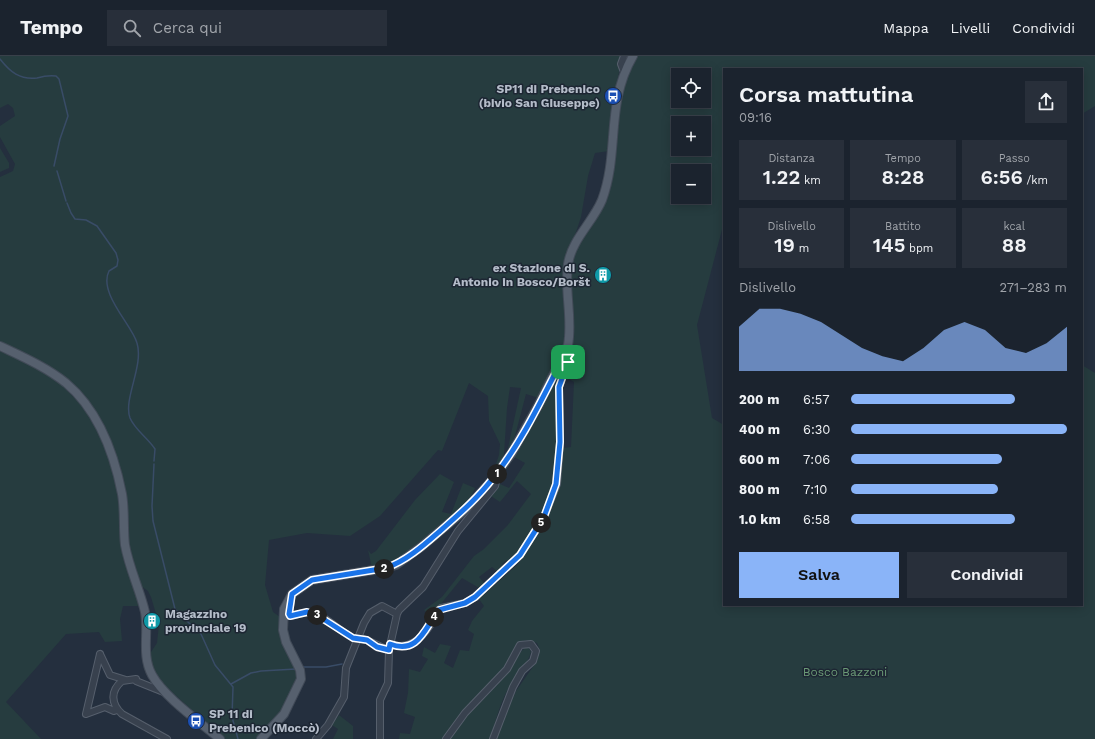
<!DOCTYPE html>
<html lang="it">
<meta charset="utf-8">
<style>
body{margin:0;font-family:"Work Sans",sans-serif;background:#282f3a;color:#f1f3f6;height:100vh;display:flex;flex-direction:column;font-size:15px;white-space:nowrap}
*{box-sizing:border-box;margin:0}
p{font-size:13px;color:#a0a4aa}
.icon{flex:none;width:22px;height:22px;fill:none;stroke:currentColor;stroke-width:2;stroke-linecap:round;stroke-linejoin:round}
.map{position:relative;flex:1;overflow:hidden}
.panel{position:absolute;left:723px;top:12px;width:360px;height:538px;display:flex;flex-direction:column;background:#1b232e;border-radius:0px;box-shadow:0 2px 10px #0003,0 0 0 1px #39404a}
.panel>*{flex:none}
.controls{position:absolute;left:671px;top:12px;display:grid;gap:8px}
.controls a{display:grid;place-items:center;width:40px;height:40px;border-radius:0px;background:#1b232e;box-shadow:0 2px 10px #0003,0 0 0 1px #39404a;font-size:20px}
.pin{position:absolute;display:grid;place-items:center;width:34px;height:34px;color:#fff;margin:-17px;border-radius:8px;box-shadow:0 2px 6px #0006}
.km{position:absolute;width:20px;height:20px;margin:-10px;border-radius:50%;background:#222;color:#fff;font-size:11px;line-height:20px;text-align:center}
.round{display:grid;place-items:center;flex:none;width:42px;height:42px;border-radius:0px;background:#282f3a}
.overview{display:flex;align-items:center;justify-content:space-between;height:68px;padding:0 16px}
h1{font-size:22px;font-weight:600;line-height:30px}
.figures{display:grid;grid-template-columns:repeat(3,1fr);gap:6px;height:68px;padding:4px 16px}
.figures div{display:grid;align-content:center;border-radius:0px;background:#282f3a;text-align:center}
.figures b{font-size:20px;font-weight:600}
.figures small{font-size:11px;font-weight:400}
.figures p{font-size:11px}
.chart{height:112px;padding:8px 16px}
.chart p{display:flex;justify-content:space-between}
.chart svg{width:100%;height:72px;margin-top:4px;fill:#8ab4f8;opacity:.7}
.primary-button{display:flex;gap:8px;margin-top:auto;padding:8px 16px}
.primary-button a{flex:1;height:46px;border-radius:0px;background:#8ab4f8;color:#111;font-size:16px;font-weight:600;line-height:46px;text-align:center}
.primary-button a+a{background:#282f3a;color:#f1f3f6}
ul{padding:0 16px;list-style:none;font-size:13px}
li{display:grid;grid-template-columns:64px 48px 1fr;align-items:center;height:30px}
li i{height:10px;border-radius:5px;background:#8ab4f8}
header{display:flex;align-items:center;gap:24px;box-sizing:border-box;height:56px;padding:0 20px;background:#1b232e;border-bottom:1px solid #39404a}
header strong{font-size:19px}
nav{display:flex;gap:22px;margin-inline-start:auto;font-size:14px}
.search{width:280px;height:36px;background:#282f3a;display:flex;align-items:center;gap:10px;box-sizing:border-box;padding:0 14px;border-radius:0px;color:#a0a4aa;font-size:15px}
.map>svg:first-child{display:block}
</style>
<header>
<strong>Tempo</strong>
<div class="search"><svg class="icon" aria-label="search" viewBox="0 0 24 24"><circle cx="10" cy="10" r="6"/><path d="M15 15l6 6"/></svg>Cerca qui</div>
<nav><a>Mappa</a><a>Livelli</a><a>Condividi</a></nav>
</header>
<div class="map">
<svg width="1095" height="683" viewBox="0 0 1095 683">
<rect width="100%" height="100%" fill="#242f3e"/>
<path fill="#263c3f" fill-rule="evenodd" d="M0 0H622L613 48 609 95 595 97 588 120 581 161 568 200V281L539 342 526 338 515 380 507 396 521 332 510 331 507 352 504 398 502 406 493 417 499 399 500 388 489 365 488 340 469 327 442 395 438 394 380 460 350 480 307 477 269 484 265 529 273 556 280 561 298 620 285 651 257 683H224L163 628 155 617 149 599 157 587 159 568 151 541 148 535 141 530 136 516 128 489 123 428 80 338 0 287V121L13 115 15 108 0 81V70L15 60 13 52 8 48 0 52Z
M636 0H1095V50L1082 58V13H724V166L697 269 712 362 724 369V549H1082V309L1095 317V683H496L516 635 537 605 540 594 537 587C520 580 517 588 511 603L443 683H399L400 677 410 678 415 661 404 657 408 637 409 613 420 616 428 603 422 600 424 591 435 597 440 588 451 590 444 607 453 612 460 594 469 595 474 578 468 574 472 565 484 550 479 543 518 508 539 477 552 449 560 426 563 392 571 391 574 326 566 321 571 306 568 298 573 274 571 218 573 205 580 185 598 160 616 79 624 28ZM678 19H704V45H678ZM678 67H704V93H678ZM678 115H704V141H678Z
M0 92 9 107V112L0 116Z
M0 293 29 307 59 326 87 355 103 383 117 427 141 550H123L120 563 122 585 105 586 99 576 66 578 6 646 41 683H0Z
M563 307C563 319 556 330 556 343 556 370 559 398 554 425 549 455 530 485 509 506L507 504 502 508 504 511 498 516 492 511 479 521 485 528 481 533 462 522 431 560 424 554 442 541 474 500 484 493 507 470 531 438 517 425 500 446 491 440 500 428 509 432 525 407 514 401Z
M440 418 454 426 442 456 451 458 463 427 475 432 468 447 458 457 396 505 372 512 368 494 371 498 376 495 415 444Z
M525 592H529L531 596C527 610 514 622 507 635 499 650 495 668 490 683H450C466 657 486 643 505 620 513 611 516 599 525 592Z
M339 659 353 670V683H333L338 673 332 669Z"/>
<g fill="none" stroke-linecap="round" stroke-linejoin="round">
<path stroke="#394c67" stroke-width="1.5" d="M0 3C10 16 20 24 37 22 44 20 49 19 56 20L59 23 68 60 60 83 54 110
M57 115 66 145
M67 147 71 157 75 163 86 164 97 170 116 197 118 204 117 210 109 215C98 237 132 269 137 287 144 310 123 343 130 362 135 374 148 382 155 393L154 405
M154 408 152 450 153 465 175 553 190 568 194 569 201 578 215 609 233 631 232 661 238 683
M302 611H326L342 608
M231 628 251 617 261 615 296 613"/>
<g stroke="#565f6c" stroke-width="8">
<path id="minor" d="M624 0 621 8 624 16
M291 544 289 558 290 560C296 559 303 556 309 557 328 559 340 578 358 584
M358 582C369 583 379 591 389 594
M390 588C409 595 421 583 431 568 434 562 436 556 441 552L465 547 475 541 520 499 544 461 557 428 560 386 559 331 568 306V302L565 298
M100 598 86 658 105 651 114 655 117 654
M100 598 110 619 126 624
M166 637 136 625V623L122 625C110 635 111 648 122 658L167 683
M316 683 328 669 344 641 346 612 364 567 370 557 382 550 397 558
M380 683V644L388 627 389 594 397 558 399 554 423 531 458 475 495 430 496 426 493 423
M446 683 465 657 507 613 520 589 531 588 536 595 533 605 522 615 513 631 493 683"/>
</g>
<g stroke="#414a57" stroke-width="10">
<path id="major" d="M0 290C23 301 46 311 66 327 98 354 114 397 122 438 125 455 123 473 125 489 129 512 140 534 145 556 149 577 141 599 152 619 164 641 200 666 220 683
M261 683 284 658 301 623 300 614 286 586 283 574 284 553 292 538 312 524 386 512 396 509 421 491 466 453 493 423 511 398 538 350 568 289C573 262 564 235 568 208 572 183 593 166 602 144 620 95 605 48 633 0"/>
</g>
<use href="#minor" stroke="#38414e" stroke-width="6"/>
<use href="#major" stroke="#56606e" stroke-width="8"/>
</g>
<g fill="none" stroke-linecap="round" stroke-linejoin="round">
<g stroke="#fff" stroke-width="8">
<path id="route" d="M565 298 568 302V306L559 331 560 386 556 428 544 461 520 499 475 541 465 547 439 554C425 571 419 599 390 588L389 594 377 591 367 584 353 582 317 559 307 556 290 560 289 558 292 538 312 524 386 512C406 505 423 490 439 476 458 459 477 443 493 422 523 385 543 340 565 298Z"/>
</g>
<use href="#route" stroke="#1a73e8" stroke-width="5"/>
</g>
<defs>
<g id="bus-disc" transform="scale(0.9)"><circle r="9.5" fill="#1a4fb4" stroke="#1d2633"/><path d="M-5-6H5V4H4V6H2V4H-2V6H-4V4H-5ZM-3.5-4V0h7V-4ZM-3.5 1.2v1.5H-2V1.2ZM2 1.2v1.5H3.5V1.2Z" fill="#fff"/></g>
<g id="building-disc" transform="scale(0.9)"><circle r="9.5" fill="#0f9aa8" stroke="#1d2633"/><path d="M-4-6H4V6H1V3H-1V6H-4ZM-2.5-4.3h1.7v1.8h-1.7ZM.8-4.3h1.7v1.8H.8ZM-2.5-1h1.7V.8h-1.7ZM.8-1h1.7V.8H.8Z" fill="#fff"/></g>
</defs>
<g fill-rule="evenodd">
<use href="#bus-disc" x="613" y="40"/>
<use href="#building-disc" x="603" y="219"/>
<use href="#building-disc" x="152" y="565"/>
<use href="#bus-disc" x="196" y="665"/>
</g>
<g text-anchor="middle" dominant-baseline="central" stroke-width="3" stroke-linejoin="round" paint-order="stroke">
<g font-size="12" font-weight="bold" fill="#b4bcc9" stroke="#1d2633" text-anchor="end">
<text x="600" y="33">SP11 di Prebenico<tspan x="600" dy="14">(bivio San Giuseppe)</tspan></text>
<text x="590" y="212">ex Stazione di S.<tspan x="590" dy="14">Antonio in Bosco/Boršt</tspan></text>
<text x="165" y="558" text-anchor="start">Magazzino<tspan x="165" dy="14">provinciale 19</tspan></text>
<text x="209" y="658" text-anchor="start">SP 11 di<tspan x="209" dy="14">Prebenico (Moccò)</tspan></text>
</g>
<g font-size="12" fill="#6b9a76" stroke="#1d2633">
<text x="845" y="616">Bosco Bazzoni</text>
</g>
</g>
</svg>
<div class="controls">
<a><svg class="icon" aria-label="locate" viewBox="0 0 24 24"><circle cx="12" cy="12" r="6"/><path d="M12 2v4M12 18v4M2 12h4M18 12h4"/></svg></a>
<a>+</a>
<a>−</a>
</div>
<div class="pin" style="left:568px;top:306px;background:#1e9e55"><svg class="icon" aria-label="arrive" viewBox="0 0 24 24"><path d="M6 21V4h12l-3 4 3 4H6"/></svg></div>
<b class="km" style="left:497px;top:418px">1</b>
<b class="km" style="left:384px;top:513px">2</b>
<b class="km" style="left:317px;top:559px">3</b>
<b class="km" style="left:434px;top:561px">4</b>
<b class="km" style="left:541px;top:467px">5</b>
<section class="panel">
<div class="overview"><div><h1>Corsa mattutina</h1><p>09:16</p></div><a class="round"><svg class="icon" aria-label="share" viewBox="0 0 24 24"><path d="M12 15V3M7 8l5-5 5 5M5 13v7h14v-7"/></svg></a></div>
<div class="figures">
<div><p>Distanza</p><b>1.22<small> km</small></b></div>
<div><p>Tempo</p><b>8:28</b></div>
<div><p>Passo</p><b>6:56<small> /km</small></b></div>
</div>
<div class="figures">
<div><p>Dislivello</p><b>19<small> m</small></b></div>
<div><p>Battito</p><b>145<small> bpm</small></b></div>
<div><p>kcal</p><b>88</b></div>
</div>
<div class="chart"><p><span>Dislivello</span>271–283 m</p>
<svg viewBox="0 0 160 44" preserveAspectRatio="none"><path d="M0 44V17L10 6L20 6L30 9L40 14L50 22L60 30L70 35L80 38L90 30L100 19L110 14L120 19L130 30L140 33L150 27L160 17V44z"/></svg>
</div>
<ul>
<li><b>200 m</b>6:57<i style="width:76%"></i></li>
<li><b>400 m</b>6:30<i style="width:100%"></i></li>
<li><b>600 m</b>7:06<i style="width:70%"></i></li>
<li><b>800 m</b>7:10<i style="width:68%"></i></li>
<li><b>1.0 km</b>6:58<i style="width:76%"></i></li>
</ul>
<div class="primary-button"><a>Salva</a><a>Condividi</a></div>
</section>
</div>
